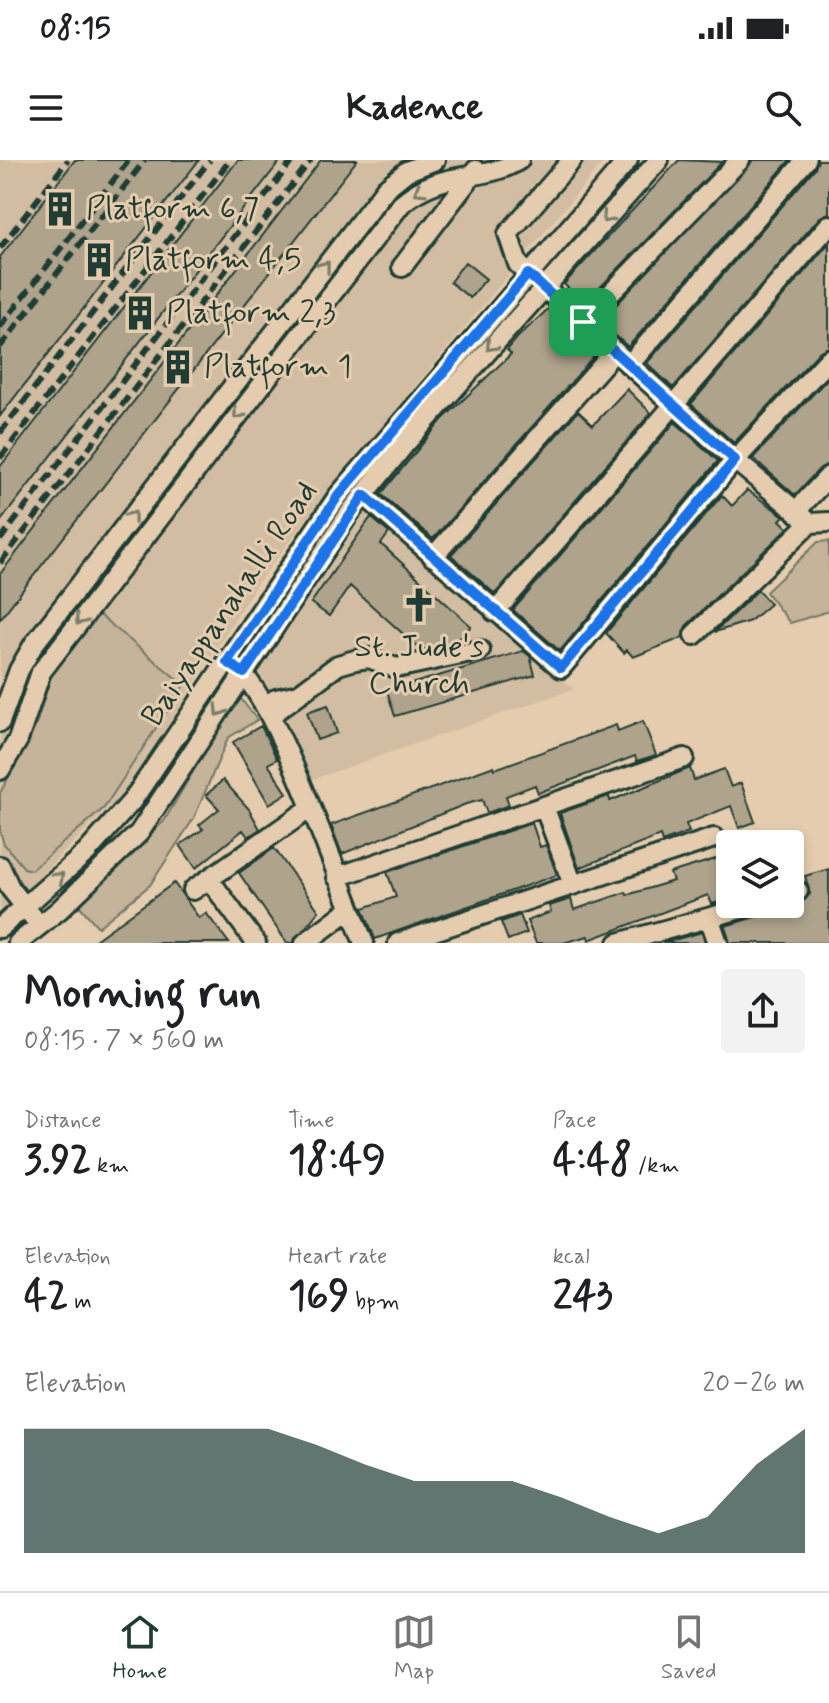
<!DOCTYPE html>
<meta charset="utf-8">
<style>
body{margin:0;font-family:Mynerve,sans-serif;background:#f2f2f2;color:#202124;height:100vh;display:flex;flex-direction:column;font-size:30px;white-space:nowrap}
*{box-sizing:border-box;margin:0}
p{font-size:26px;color:#757577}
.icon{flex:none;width:44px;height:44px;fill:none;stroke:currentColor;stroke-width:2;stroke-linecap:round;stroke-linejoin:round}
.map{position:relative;height:783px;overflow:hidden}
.sheet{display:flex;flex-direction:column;background:#fff;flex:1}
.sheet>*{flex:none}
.tools{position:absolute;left:716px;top:670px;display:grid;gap:16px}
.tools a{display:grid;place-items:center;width:88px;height:88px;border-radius:8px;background:#fff;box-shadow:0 4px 12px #0003;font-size:40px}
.pin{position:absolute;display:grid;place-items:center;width:68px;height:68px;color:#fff;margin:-34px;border-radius:16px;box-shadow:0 4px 12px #0006}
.round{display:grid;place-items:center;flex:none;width:84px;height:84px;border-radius:8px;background:#f2f2f2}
.overview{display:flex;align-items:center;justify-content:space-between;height:136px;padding:0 24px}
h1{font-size:44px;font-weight:700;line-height:60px}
.figures{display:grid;grid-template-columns:repeat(3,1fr);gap:12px;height:136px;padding:8px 24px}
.figures div{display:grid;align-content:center}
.figures b{font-size:40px;font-weight:700}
.figures small{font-size:22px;font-weight:400}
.figures p{font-size:22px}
.chart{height:224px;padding:16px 24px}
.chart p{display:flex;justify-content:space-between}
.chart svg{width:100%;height:144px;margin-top:8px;fill:#1f3d34;opacity:.7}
.status{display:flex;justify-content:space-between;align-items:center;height:56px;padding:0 40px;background:#fff;direction:ltr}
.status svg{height:22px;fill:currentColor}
header{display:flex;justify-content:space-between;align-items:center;height:104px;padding:0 24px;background:#fff;font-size:36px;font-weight:700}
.menu{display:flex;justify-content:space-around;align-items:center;height:112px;border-top:2px solid #e0e0e0;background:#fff;font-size:22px;color:#757577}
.menu a{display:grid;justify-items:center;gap:4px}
.menu .active{color:#1f3d34}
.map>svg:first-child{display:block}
</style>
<div class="status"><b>08:15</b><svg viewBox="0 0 49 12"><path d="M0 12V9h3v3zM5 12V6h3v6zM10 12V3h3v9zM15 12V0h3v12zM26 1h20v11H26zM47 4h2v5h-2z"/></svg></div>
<header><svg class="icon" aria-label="menu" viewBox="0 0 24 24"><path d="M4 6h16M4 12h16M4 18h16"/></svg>Kadence<svg class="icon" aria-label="search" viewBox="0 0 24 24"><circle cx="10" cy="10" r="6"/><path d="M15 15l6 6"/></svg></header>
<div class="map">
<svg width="829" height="783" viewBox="0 0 829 783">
<rect width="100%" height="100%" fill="#e6ccae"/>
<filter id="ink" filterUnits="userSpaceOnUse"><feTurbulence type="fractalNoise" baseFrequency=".0125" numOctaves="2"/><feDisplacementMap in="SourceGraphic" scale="16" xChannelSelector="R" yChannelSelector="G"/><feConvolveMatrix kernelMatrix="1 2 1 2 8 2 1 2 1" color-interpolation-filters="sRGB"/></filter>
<g filter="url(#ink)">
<path fill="#d2bda2" d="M0 0H605L346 309 256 425 128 629 0 755Z
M365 350 574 529 311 620 286 558 256 508 296 442Z"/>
<path fill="#c5b49a" stroke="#727867" stroke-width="2" d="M829 381V451L790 463 766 432 818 382Z
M97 453 184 525 104 648 31 710 24 708 4 684 0 671V633L35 568 52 513Z
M238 535 257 560 228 578 194 658 150 725 98 767 77 743 164 661Z"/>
<path fill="#afa38c" stroke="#1f3d34" stroke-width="2" d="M75 0H199L0 256V97Z
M238 0H281L0 362V307Z
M321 0H357L0 459V414Z
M679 0 722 2 582 146 566 131 569 129 564 124Z
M753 0H790L628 187 600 162Z
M818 0H829V53L820 57 673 228 647 203 815 8Z
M829 83V187L820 191 734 283 691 244Z
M465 102 486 119 470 138 450 122Z
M549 148 598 192 433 379 381 334 442 260 511 194 507 190 518 177Z
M829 217V304L820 308 795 335 753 298Z
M627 229 651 253 495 434 451 395 578 251 593 265Z
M675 262 718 301 560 491 513 450Z
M747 330 784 356 780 360 788 368 686 466 682 478 633 497 627 490 624 493 606 473 722 335 732 346Z
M371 357 389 373 381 384 471 466 455 483 421 490 350 426 329 456 311 443Z
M758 430 770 444 750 461 715 472Z
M523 491 530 496 535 515 395 556 387 531Z
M328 545 337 573 317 580 307 552Z
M643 561 656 595 637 601 635 596 538 633 535 625 506 636 509 645 487 653 482 640 466 644 342 694 331 665 494 606 495 609 616 565 618 571Z
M261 566 277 599 268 604 287 633 269 644 233 582Z
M690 608 694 620 724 609 731 627 741 623 755 662 739 668 731 646 686 664 689 672 662 682 660 676 579 708 560 653 609 636 610 641Z
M223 620 249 649 260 669 248 677 243 670 196 708 180 685 203 669 199 665 219 649 206 635Z
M532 663 540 687 546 685 557 715 375 779 363 748 396 737 387 712Z
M274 688 319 751 293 783H287L239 713Z
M722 697 730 722V739L712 744 708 735 589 780 588 776 563 783H536L527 761 551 752 549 746 571 739 574 750 626 732 627 735 673 721 670 713Z
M829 709V783H730L725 766 762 755 770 744 802 742 810 734 805 716Z
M174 723 199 758 206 753 229 783H91Z
M520 755 527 773 508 780 501 762Z
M702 772 705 783H663Z"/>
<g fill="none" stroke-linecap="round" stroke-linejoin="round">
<g stroke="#1f3d34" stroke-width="24">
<path id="minor" d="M572 0 508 74 518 104 735 300 810 363
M402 107 476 10
M583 162 740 0
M629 205 806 0
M364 335 561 508 735 300 829 199
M796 351 829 316
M433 397 615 191
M495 452 829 65
M694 475 810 363 829 362
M236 508C274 533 342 730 364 783
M299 534 338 505 355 500 369 498 396 508 480 490
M265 545 276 539 299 534 271 555
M0 562 19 510 34 484 386 28 407 11 435 0
M0 610 18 580 41 512 401 44C443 7 481 24 519 0
M544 646 573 725
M0 706 10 728 33 757
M337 717 684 598
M209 719 256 783
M193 730 309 649
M790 733 798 731
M710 760 718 783
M0 768 87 692 132 641 338 336 628 0
M18 783 59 750 139 673 351 351 405 284 659 0
M305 783 350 749
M398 783 714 678
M618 783 758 744"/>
</g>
<use href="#minor" stroke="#e6ccae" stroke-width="18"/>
<path stroke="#1f3d34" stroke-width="6" stroke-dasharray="12 6" stroke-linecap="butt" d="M0 88 68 0
M0 167 129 0
M0 187 145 0
M0 273 210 0
M0 298 230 0
M0 380 293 0
M0 403 311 0"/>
</g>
<defs><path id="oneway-chevron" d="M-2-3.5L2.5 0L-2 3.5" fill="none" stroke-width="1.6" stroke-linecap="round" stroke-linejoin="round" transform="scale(2)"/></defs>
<g stroke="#797d6b">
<use href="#oneway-chevron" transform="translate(419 31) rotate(149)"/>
<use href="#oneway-chevron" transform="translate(607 58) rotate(132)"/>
<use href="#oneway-chevron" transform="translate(325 106) rotate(-52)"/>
<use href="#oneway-chevron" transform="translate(491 186) rotate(131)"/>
<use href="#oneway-chevron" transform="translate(238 254) rotate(128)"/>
<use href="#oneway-chevron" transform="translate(132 356) rotate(-52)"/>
<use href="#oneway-chevron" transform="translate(80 460) rotate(127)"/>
<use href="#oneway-chevron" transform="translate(220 551) rotate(122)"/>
<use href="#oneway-chevron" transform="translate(59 717) rotate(-42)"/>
</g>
</g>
<g fill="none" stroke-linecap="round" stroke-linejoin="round" filter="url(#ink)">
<g stroke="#fff" stroke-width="16">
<path id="route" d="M528 114 735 300 561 508 364 335 244 513 227 502 338 336Z"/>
</g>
<use href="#route" stroke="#1a73e8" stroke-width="10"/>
</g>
<defs>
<g id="building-bare" transform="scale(2.76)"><path d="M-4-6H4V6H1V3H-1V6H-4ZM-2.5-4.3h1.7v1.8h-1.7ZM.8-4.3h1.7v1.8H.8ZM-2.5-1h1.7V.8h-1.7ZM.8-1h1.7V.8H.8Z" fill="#1f3d34" stroke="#e6ccae" stroke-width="2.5" paint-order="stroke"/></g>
<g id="church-bare" transform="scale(2.76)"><path d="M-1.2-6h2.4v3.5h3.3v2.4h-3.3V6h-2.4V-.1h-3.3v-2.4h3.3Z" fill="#1f3d34" stroke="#e6ccae" stroke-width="2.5" paint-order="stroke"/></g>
</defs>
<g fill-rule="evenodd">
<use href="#building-bare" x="60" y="49"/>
<use href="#building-bare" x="99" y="100"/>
<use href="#building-bare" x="140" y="153"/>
<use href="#building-bare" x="178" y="207"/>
<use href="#church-bare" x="419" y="445"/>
</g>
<g text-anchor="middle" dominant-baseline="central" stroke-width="6" stroke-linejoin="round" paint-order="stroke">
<g font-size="32" fill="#1f3d34" stroke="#e6ccae" text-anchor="start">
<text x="86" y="49">Platform 6,7</text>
<text x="125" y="100">Platform 4,5</text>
<text x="166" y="153">Platform 2,3</text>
<text x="204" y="207">Platform 1</text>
<text x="419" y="487" text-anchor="middle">St. Jude's<tspan x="419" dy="37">Church</tspan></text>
</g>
<g font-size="32" fill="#1f3d34" stroke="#e6ccae">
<text transform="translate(230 444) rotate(-56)">Baiyappanahalli Road</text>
</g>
</g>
</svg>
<div class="tools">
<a><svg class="icon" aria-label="layers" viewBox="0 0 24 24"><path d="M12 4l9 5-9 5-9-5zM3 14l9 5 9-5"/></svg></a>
</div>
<div class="pin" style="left:583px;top:162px;background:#1e9e55"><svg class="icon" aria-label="arrive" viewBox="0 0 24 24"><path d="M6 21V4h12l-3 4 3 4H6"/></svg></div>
</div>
<section class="sheet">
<div class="overview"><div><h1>Morning run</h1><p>08:15 · 7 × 560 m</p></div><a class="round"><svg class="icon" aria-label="share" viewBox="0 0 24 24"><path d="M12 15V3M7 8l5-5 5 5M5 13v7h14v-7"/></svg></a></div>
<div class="figures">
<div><p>Distance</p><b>3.92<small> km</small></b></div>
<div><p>Time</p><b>18:49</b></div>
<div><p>Pace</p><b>4:48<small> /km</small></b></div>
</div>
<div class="figures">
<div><p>Elevation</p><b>42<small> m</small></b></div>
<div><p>Heart rate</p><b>169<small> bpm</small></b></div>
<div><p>kcal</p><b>243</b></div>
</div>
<div class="chart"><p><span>Elevation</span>20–26 m</p>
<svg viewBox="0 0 160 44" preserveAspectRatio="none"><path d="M0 44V6L10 6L20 6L30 6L40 6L50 6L60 11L70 17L80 22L90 22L100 22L110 27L120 33L130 38L140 33L150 17L160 6V44z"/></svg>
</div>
</section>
<nav class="menu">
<a class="active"><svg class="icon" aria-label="home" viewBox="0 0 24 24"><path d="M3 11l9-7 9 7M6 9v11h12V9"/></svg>Home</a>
<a><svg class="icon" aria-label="map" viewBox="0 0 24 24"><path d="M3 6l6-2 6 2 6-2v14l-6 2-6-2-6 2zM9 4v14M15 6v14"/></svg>Map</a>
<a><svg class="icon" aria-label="saved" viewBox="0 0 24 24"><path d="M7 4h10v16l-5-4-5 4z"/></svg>Saved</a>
</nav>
